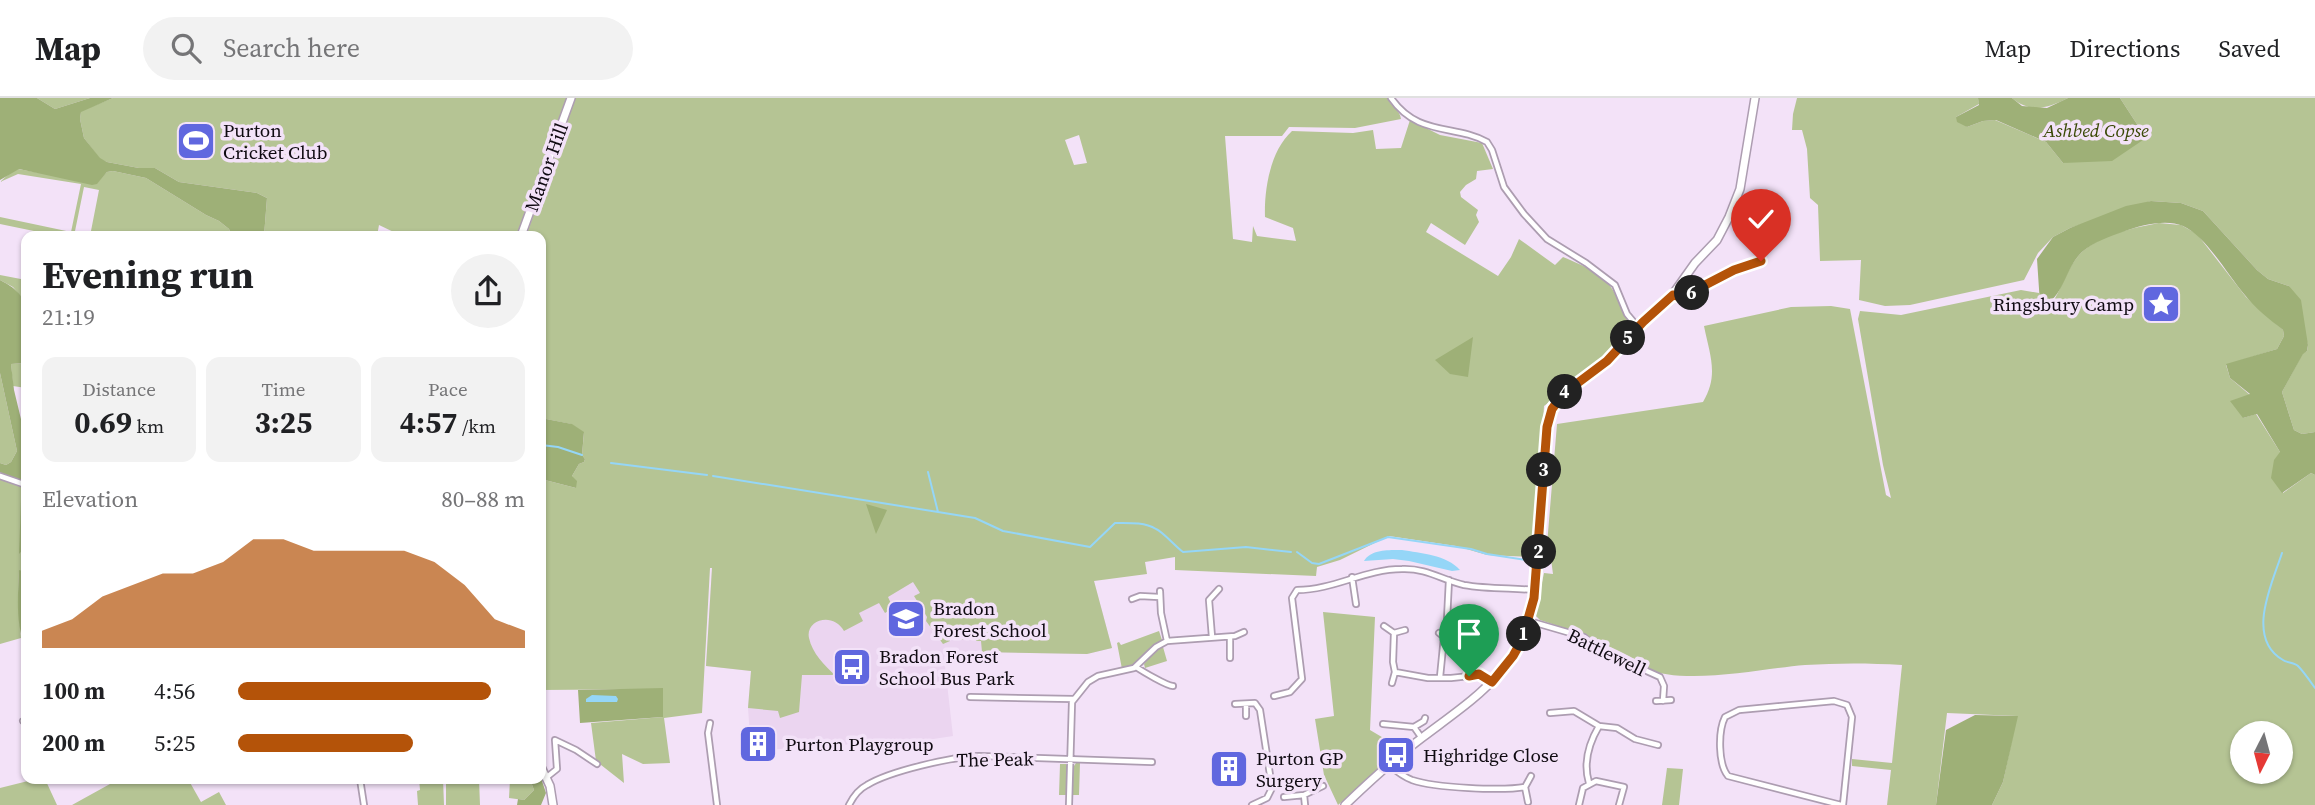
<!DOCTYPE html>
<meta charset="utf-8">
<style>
body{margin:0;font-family:"Source Serif 4",serif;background:#f2f2f2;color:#202124;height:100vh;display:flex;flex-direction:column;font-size:26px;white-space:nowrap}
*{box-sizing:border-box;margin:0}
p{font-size:23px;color:#757577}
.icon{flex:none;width:38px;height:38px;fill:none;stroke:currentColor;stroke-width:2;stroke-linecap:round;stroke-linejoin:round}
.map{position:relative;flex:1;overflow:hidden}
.panel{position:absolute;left:21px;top:133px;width:525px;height:553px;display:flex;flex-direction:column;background:#fff;border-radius:14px;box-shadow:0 2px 5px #0004}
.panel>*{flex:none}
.needle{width:46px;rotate:186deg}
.tools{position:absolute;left:2230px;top:623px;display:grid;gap:14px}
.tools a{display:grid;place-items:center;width:63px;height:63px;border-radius:50%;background:#fff;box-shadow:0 2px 5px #0004;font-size:35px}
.pin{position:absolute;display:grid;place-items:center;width:60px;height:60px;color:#fff;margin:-72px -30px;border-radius:50% 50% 50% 0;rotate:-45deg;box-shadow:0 0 7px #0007}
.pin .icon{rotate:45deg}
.km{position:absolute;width:35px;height:35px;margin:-18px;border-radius:50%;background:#222;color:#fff;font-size:19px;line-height:35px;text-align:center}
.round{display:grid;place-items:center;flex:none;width:74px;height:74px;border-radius:37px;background:#f2f2f2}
.overview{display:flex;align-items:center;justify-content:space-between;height:119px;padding:0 21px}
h1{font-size:38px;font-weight:700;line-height:52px}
.stats{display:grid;grid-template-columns:repeat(3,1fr);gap:10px;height:119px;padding:7px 21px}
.stats div{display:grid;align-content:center;border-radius:14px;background:#f2f2f2;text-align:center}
.stats b{font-size:30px;font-weight:700}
.stats small{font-size:19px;font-weight:400}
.stats p{font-size:19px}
.chart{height:196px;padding:14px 21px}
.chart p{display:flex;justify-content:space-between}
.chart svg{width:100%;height:126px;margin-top:7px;fill:#b45309;opacity:.7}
ul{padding:0 21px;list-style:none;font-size:23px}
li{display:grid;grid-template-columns:112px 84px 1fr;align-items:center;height:52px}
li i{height:18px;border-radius:9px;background:#b45309}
header{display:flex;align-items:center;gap:42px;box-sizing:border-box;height:98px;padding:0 35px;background:#fff;border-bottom:2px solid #e0e0e0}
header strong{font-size:33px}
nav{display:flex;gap:38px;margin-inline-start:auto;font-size:24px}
.search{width:490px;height:63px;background:#f2f2f2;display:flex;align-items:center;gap:18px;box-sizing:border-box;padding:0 24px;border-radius:38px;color:#757577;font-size:26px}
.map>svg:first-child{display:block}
</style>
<header>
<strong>Map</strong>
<div class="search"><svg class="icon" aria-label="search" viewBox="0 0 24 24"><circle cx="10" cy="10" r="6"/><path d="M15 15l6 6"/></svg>Search here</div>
<nav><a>Map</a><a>Directions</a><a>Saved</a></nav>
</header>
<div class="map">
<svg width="2315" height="707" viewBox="0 0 2315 707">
<rect width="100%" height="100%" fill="#f3e2f8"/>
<path fill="#ebd5f0" d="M712 469 1094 483 1112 550 1087 556 972 554 957 555 944 559 953 638 907 645 896 651 884 648 876 643 870 645 765 652 764 640 750 639 748 610 751 573 706 568Z"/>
<path fill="#b5c494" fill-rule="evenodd" d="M37 0H90L55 11Z
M113 0H567L517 138H402L379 127 377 138H264L267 100 257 95 179 84 155 70H139L107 64 100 61 84 40 80 21 81 13Z
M575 0H1387C1391 8 1400 12 1401 21L1355 30 1289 29 1282 38H1225L1233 141 1252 144 1253 128 1257 138 1296 143 1293 130 1265 119C1264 92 1270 53 1292 33L1353 35 1373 32 1376 51 1401 50 1410 22 1440 37 1482 45 1493 71 1477 73 1476 81 1466 87 1460 94 1461 99 1478 112 1476 117 1479 124 1465 147 1431 125 1426 134 1498 178 1511 159 1519 141 1555 167 1563 159C1610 179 1610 182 1630 228L1629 235 1611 256 1544 308 1535 465 1530 459 1487 457 1456 448 1389 438 1340 462 1317 469 1316 478 1175 472V459L1145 464 1147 476 1094 483 1112 550 1087 556 982 554 981 543H976V541L951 542 952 530 947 531 950 543 943 546 926 523 927 519 914 498 920 495 913 484 888 499 893 510 885 515 879 505 859 515 863 523 844 533C833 513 805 522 809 540 812 555 825 568 835 577H802L799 614 780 620 778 613 748 610 751 573 706 568 712 470H710L702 615 664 620 670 665 643 666 622 656 624 685 596 663 591 625 663 619V591L541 592V381L576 390 572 378 579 366 584 364 585 361 582 357 584 335 571 326 541 320V138H526ZM1079 37 1087 65 1074 67 1065 42Z
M1797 0H1978L1979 6 1956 19 1967 29 1983 23 1995 22 2046 44 2063 65 2146 40 2120 0H2315V334L2302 336 2294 332 2282 294 2303 255 2307 253 2308 247 2289 188 2268 181 2257 172 2203 113 2181 105 2151 103 2070 130 2053 139 2038 155 2024 182 1910 207 1885 208 1859 202 1861 162 1820 163 1818 107 1810 100 1807 51 1802 32H1792L1793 16Z
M2012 0H2068C2048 10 2031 16 2012 0Z
M18 71 97 85 107 74 113 73 146 80 206 117 219 123 229 131 232 138H90L99 92 84 89 74 138H58L0 126V119L71 134 81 86 18 76 0 84 11 74Z
M2159 125 2181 127 2197 136 2246 199 2283 232 2284 238 2277 251 2226 267 2230 280 2250 297 2243 320 2256 316 2280 354 2283 395 2311 375 2315 377V707H1992L2003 684 2017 618 1947 615 1936 707H1887L1891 672 1852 668V661L1892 665 1902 567C1869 565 1837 565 1805 567 1759 571 1685 588 1644 570V566C1610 547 1577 534 1540 522L1535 517 1544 475 1553 476 1551 461 1546 459 1557 326 1703 304C1719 277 1710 258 1704 228L1791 209 1831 208 1850 211 1886 397 1891 400 1883 367 1858 221 1860 213 1901 217 2021 192 2039 195 2040 206 2054 202C2063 187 2069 166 2082 154 2102 136 2133 130 2159 125ZM2242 635H2280V674H2242Z
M0 177 26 182V205L13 189 0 182Z
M26 265V290L13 288 11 266Z
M0 275 17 353 11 364 6 367 0 365Z
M0 381 26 391V434L24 412 26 474 19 473 18 503 21 540 0 546Z
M1323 514 1375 519 1370 632 1402 651 1338 707 1324 677 1315 621 1334 618Z
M1159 533 1162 542 1134 566 1122 571 1117 545 1119 544 1121 547Z
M1163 549 1167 563 1145 570 1144 566 1154 554Z
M1076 665H1080L1079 697H1071L1072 671Z
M1060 666H1066L1068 669 1067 697H1059Z
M1667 670 1683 671 1679 707H1662Z
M36 681H45L57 707H0V690Z
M119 681H188L201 704 219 694 226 707H72Z
M419 681H443L444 707H418L417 693 420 692Z
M446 681H479L480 707H446Z
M510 681H530L534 692 524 702 509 700Z"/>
<path fill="#9eb077" d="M0 0H37L55 11 90 0H113L81 14 80 21 84 40 100 60 107 64 139 70H155L179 84 257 95 267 100 264 138H232L229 131 219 123 206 117 146 80 113 73 107 74 97 86 92 87 19 71 0 82Z
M1978 0H2012L2022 8 2047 10 2068 0H2120L2146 40 2112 63 2063 65 2046 44 1996 22 1983 23 1967 29 1957 24 1956 19 1979 7Z
M2151 103 2181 105 2203 113 2257 172 2268 181 2289 188 2301 202 2308 247 2307 253 2303 256 2282 294 2294 332 2302 336 2315 334V377L2311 375 2282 395 2271 380 2274 362 2280 354 2257 316 2243 320 2230 303 2250 296 2230 280 2226 266 2277 251 2284 238 2283 232C2269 221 2255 210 2244 196 2227 176 2206 138 2183 128 2166 121 2142 127 2125 133 2111 138 2093 144 2082 154 2066 169 2065 194 2046 207L2040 206 2037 161 2053 139 2070 130 2126 108Z
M0 182C33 199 27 213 21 244L26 248V265L11 266 14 292 26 342V391L0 374V365L6 367 11 364 17 353 0 275Z
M1473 239 1468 279 1450 276 1435 262Z
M541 320 572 326 584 334 582 357 585 361 584 364 579 366 572 378 577 383 576 390 541 381Z
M21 402 24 412 26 448 19 456Z
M866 406 887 412 876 436Z
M19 472 26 474V550C15 527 18 497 19 472Z
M663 590V619L580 625 578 592Z
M1975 617 2018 618 2003 684 1992 707H1936L1946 632Z
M541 680 546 695 541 707H517L518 701 524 702 534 692 530 681Z"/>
<path fill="#95d6f7" d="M1402 452C1420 455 1447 457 1460 472L1452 473 1409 463 1393 461 1364 463C1371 451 1389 452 1402 452Z
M592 597 616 598 618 601 617 604H586V601Z"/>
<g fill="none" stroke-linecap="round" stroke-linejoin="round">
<path stroke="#95d6f7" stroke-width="2" d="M541 347 558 349 582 357
M611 365 707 377
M713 378 938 414 928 374
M938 414 975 420 1003 433 1090 449 1115 425C1129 425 1144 424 1156 431 1162 433 1176 449 1183 454L1246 449 1291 454
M1297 454 1312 465 1319 466 1388 439 1471 451 1487 456 1533 463
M2282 455C2272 486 2245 540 2283 562 2287 565 2294 564 2298 568 2304 574 2310 583 2315 590"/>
<g stroke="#ad9db1" stroke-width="8">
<path id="street" d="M1391 0C1418 39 1455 26 1487 44L1492 52 1504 89 1524 116 1547 141 1586 165 1615 187 1627 216 1638 229
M1673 197 1682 199 1734 171 1761 163
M0 378 26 387
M1352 479 1356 506
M1160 493 1161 515 1167 543
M1132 501 1140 498 1159 499
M1447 521 1449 482
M1529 523 1584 539 1598 551 1660 579 1664 588 1663 603
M1384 528 1394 535 1405 532
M1394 535 1393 564 1395 574 1428 580H1451L1479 577 1492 583
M1439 535 1444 539 1451 535
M1212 539 1209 502 1219 491
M1230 539V560
M1136 569C1142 573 1167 588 1173 588
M1440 579 1444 539
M1392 585 1395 574
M1274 598 1290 594 1302 581 1292 500 1297 492C1334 492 1365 471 1402 471 1427 470 1442 482 1464 487 1487 491 1511 490 1535 492
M970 599 1073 601
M1656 603 1671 602
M1235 606 1255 605 1260 612 1272 690 1267 700 1252 707
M1246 606V618
M1550 615 1574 613 1599 628
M23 623 26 622
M710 625 708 635 717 707
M1383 626 1414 629 1421 639
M1414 629 1424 623 1425 620
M1389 667C1396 673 1404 679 1412 682 1435 690 1502 693 1525 689L1528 704
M547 679 557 671 555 642 576 652 597 666
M360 681 364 707
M1589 685C1583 665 1589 645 1599 628L1617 630 1635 641 1658 647
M1525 689 1531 678
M1304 697 1323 688
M1284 699 1304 697 1305 707
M849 707C853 699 859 691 867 687 890 673 951 659 979 658L1152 664
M1069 707 1072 604 1088 584 1098 578 1134 570 1156 549 1167 543 1235 538 1244 534
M1579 707 1583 690 1596 683 1624 689 1619 707
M1841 707 1728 678C1718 666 1718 633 1725 619L1739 612 1834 603 1847 607 1852 619 1843 707"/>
</g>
<g stroke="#ad9db1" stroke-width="10">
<path id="secondary" d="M521 138 571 0
M541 669 550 688 553 707
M1345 707C1370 683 1395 660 1423 639 1480 596 1517 575 1534 500L1547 329 1552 311 1563 296 1607 263 1643 224 1668 203 1695 165 1717 142 1729 119 1740 91 1755 0"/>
</g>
<use href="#street" stroke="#fff" stroke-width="4.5"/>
<use href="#secondary" stroke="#fff" stroke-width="7"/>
</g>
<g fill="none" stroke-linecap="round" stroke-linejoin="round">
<g stroke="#fff" stroke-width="14">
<path id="route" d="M1469 578 1479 576 1492 584 1513 558 1522 542 1534 500 1547 329 1552 311 1563 296 1607 263 1643 224 1673 197 1682 199 1734 172 1761 163"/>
</g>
<use href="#route" stroke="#b45309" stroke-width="9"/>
</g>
<defs>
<g id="stadium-square" transform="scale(2.0125)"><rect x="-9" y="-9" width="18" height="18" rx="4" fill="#6067df" stroke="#f3e2f8"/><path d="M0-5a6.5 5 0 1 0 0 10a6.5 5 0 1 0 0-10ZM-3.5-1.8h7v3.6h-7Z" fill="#fff"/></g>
<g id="sight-square" transform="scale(2.0125)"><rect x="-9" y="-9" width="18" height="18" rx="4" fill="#6067df" stroke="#f3e2f8"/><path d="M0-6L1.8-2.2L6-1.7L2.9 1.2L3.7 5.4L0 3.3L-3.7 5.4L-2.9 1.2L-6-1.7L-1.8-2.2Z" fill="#fff"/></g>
<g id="school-square" transform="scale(2.0125)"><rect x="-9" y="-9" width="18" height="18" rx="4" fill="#6067df" stroke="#f3e2f8"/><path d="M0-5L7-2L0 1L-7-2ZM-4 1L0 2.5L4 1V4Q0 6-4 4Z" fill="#fff"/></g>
<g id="bus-square" transform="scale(2.0125)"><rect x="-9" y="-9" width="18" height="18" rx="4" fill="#6067df" stroke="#f3e2f8"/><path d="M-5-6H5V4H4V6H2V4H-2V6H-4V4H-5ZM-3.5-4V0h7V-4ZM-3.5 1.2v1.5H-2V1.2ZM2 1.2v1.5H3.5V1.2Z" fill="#fff"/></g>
<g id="building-square" transform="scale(2.0125)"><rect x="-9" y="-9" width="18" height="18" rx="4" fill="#6067df" stroke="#f3e2f8"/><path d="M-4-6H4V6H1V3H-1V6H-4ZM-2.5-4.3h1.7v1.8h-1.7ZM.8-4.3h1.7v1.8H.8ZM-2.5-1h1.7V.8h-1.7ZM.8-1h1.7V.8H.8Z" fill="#fff"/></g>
</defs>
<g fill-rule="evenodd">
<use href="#stadium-square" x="196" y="43"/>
<use href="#sight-square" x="2161" y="206"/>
<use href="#school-square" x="906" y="521"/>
<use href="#bus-square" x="852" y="569"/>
<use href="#building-square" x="758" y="646"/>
<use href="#bus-square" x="1396" y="657"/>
<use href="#building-square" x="1229" y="671"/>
</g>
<g text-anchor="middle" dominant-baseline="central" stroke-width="7" stroke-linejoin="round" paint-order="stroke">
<g font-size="19" fill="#0f0a11" stroke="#f3e2f8" text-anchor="start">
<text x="223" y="32">Purton<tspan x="223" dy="22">Cricket Club</tspan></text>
<text x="2134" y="206" text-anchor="end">Ringsbury Camp</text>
<text x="933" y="510">Bradon<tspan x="933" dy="22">Forest School</tspan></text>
<text x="879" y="558">Bradon Forest<tspan x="879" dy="22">School Bus Park</tspan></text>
<text x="785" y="646">Purton Playgroup</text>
<text x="1423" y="657">Highridge Close</text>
<text x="1256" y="660">Purton GP<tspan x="1256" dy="22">Surgery</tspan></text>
</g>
<g font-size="19" font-style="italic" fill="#3a4906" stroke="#f3e2f8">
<text x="2096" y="32">Ashbed Copse</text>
</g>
<g font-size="19" fill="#0f0a11" stroke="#f3e2f8">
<text transform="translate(546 69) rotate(-70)">Manor Hill</text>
<text transform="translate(1607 554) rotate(26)">Battlewell</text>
<text transform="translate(995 661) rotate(-1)">The Peak</text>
</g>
</g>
</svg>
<div class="tools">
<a><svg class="needle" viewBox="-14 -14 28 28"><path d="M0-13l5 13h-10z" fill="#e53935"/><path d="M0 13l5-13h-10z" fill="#757577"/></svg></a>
</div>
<div class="pin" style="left:1469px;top:578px;background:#1e9e55"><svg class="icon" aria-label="arrive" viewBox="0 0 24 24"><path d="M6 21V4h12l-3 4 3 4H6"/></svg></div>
<div class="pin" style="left:1761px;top:163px;background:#d93025"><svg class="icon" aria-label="check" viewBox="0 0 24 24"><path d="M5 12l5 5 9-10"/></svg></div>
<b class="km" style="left:1524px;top:536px">1</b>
<b class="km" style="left:1539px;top:454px">2</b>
<b class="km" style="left:1544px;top:372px">3</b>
<b class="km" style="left:1565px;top:294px">4</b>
<b class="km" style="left:1628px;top:240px">5</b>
<b class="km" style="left:1692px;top:195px">6</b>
<section class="panel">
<div class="overview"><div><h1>Evening run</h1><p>21:19</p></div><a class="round"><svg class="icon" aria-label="share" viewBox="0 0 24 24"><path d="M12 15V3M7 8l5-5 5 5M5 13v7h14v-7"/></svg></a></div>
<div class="stats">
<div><p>Distance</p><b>0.69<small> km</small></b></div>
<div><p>Time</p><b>3:25</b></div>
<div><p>Pace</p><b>4:57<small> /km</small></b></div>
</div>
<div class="chart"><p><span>Elevation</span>80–88 m</p>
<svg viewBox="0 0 160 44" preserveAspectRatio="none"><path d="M0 44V38L10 34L20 26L30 22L40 18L50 18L60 14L70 6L80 6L90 10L100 10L110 10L120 10L130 14L140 22L150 34L160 38V44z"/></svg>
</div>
<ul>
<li><b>100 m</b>4:56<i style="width:88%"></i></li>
<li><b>200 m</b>5:25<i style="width:61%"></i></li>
</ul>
</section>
</div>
